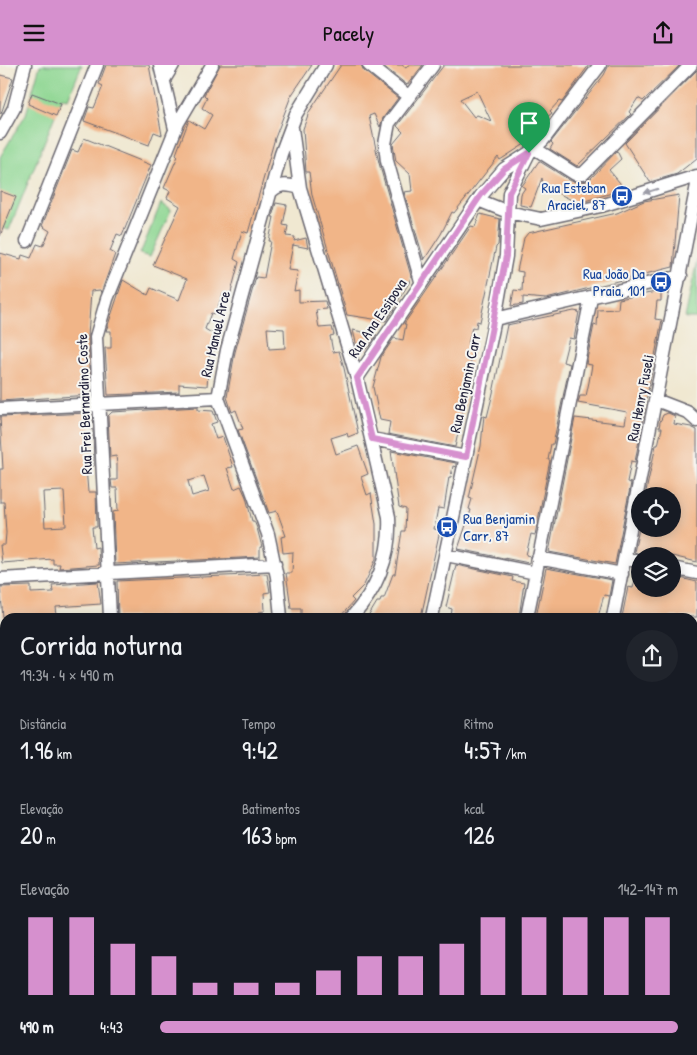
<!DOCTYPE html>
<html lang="pt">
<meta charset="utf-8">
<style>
body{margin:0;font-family:"Patrick Hand",sans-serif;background:#20242c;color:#f1f3f6;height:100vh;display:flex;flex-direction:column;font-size:19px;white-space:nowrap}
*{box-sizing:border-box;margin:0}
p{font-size:16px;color:#9ea1a6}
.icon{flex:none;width:28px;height:28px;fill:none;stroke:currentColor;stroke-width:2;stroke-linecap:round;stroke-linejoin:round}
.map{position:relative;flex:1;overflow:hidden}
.sheet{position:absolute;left:0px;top:548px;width:698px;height:442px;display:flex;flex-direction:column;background:#171b24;border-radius:15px 15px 0 0;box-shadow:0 2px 12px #0003}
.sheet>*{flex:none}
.fabs{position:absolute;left:631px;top:422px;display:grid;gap:10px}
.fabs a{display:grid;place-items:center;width:50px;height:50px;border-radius:50%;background:#171b24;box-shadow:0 2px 12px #0003;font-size:25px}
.pin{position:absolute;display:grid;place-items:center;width:42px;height:42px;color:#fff;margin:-51px -21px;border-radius:50% 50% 50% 0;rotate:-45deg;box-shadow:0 0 5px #0007}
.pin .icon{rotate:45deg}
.round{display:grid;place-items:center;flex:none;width:52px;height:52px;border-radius:26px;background:#20242c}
.headline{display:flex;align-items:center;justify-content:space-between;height:85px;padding:0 20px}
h1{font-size:28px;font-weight:600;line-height:38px}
.metrics{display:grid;grid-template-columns:repeat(3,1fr);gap:8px;height:85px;padding:5px 20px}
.metrics div{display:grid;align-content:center}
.metrics b{font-size:25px;font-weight:600}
.metrics small{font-size:14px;font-weight:400}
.metrics p{font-size:14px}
.chart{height:140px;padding:10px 20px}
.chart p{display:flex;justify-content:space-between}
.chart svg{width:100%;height:90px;margin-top:5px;stroke:#d690ce;stroke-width:6}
ul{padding:0 20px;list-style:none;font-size:16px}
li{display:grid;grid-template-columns:80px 60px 1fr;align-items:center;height:38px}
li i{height:12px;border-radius:6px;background:#d690ce}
header{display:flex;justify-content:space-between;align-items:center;height:65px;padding:0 20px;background:#d690ce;color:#111;font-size:22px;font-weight:600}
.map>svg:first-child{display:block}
</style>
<header><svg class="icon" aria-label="menu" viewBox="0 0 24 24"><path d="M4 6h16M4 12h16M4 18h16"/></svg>Pacely<svg class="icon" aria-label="share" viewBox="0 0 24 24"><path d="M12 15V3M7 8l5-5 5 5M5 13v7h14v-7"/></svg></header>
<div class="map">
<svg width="697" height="990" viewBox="0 0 697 990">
<rect width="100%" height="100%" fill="#f6f6f2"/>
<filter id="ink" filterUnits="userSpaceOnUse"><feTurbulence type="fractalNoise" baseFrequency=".02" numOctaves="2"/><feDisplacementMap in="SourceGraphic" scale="10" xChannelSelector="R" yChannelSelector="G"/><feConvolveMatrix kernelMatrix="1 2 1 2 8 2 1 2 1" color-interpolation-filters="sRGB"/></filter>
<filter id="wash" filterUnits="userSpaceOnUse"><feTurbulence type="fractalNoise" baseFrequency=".0096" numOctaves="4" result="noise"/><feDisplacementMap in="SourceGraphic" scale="20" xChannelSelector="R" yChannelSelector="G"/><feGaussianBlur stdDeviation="1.12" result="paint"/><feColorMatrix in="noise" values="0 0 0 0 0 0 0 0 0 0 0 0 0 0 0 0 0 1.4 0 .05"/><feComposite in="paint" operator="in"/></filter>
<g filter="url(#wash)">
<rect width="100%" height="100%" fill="#f0e8d1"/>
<path fill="#8dd691" stroke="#587c66" d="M40 0H82L68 34 62 33 9 165 0 162V92L26 49Z
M161 138 171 145 150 192 140 189Z
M697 195V253H685Z
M0 655 5 657V712L0 714Z
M16 985H81L79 990H18L15 988Z"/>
<g id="blocks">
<path fill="#f1b588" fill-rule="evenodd" d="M106 0H149L162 70 154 67 149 80 84 56 89 42 94 43 103 21 99 19Z
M220 0H312L291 31 275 73 248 168 242 166 234 194 239 197 230 231 223 229 215 249 211 248 205 264 218 272 214 286 210 285 207 321 179 319V327L108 330 105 283H111V266H106L123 215 148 230 151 223 179 235 187 214 153 200 180 141 167 133 170 126 164 123 178 91 176 89 189 55 204 64 212 50 202 43 207 33 204 30Z
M341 0H361L364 6 398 33 383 53 380 62 374 49 369 51 379 98 411 211 409 218 386 256 347 250 312 130 309 107H306L303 64 309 47Z
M382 0H402L406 3 408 0H423L407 20Z
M444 0H589L562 37 559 36 550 46 552 48 527 69 531 75 500 95 498 92 454 148 452 147 441 169 424 195 404 127 412 126 410 109 396 96 393 79 403 67 397 61ZM477 26 491 56 477 50 474 52 460 34Z
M609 0H680L643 36 638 33 629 47 631 49 577 101 550 84 553 79 551 77 604 10Z
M697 5V93L677 109 650 117 625 78Z
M0 10 13 13 1 49 0 48Z
M32 28 61 39 56 51 28 39Z
M84 73 151 100 122 171 117 169 110 186 115 189 101 228 100 225 91 226 88 272 90 330 0 336V188L21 194 22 190 31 193 37 179 43 181 50 166 42 161 72 85 78 87Z
M617 86 621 94 609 105 620 118 622 125 578 138 543 121 542 113 531 142 520 140 521 129 525 123 522 121 539 96 571 116 583 117 589 115Z
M0 126 16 132 0 171Z
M679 130 673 202 546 234 523 232V239L511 241 514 225 522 226 523 207 517 206 524 173 528 168 617 148 644 136Z
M276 138 287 140 283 160 288 161 286 171 295 172 294 176 306 173 308 183 293 180 288 205 298 206 294 226 299 225V237L325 236 327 244 316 245 319 263 332 262 334 270 330 271 333 287 339 286 344 303 358 368 348 372 347 368 331 373 336 389 358 381 368 409 361 412 367 430 371 428 376 459V494L364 520 351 533 354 536 340 552H301V543H291L286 508H292L293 487 283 488 281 472 286 471 277 446 269 448 238 365 243 364 236 345 232 347 227 332 235 287 256 212 264 213 271 176H269L274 152H272ZM267 263 284 264 285 283 269 284Z
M480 149 500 154 498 180 496 182 480 257 477 256 476 263 472 262 468 280 474 282 468 310 466 309 464 325 466 331 455 382 388 369 390 357 380 355 373 322 381 292 394 273 403 275 406 259H404L471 161 475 162Z
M661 226V236H657L655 254 662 255 647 331 642 343 645 344 644 348 635 397 631 396 629 407 627 417 631 418 615 499 549 487 575 353 625 359 627 347 578 338 580 331H586L589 317 592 300 586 299 594 260 597 261 598 245 618 244 619 234Z
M574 246 579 247 574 274 569 273 563 297 570 299 553 379H551L548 395H550L535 470 531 469 526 490 530 491 529 498 458 484 471 445 469 444 472 434 469 433 481 381 483 359 484 351 487 352 493 328 507 260Z
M353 265 377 270 366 284 358 286Z
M198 342V345L213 346 217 357 211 359 216 374 223 372 233 402 227 403 234 424 241 421 246 432 252 456H254L257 463 262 482H260V492L115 499 113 447 118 446 117 423H112L111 415H117V399L116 391 110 392 108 351 112 347ZM204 411 209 426 192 431 188 416Z
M88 348 90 364 93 365 94 401 86 402 88 427H96L97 462H92L94 483 98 482 99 500 59 503 60 499H53V494L2 498 0 480H5L6 468 4 437H0V404H3L0 352ZM64 426 66 461 45 462 43 427Z
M668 348 675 351 674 359 691 362 697 365V497L672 491H646L634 487 639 464H672V431H645L656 380H658L662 363H659L660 357 663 350Z
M391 386 456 398V402L453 401 451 412H449L444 444 438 443 434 464 440 465 421 552H368L377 537H380L381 533H384L393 509H395L402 466H405L406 444 399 442Z
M456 500 513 512 512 516 524 518 519 552H451L452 544 446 542Z
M546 503 612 515 609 531 604 530 598 552H536Z
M637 507 640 508V524L672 526V511L697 517V552H622L628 522 633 523Z
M267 509 270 527 264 528 265 546 259 547 260 552H118L117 516Z
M98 517 101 539 56 542 57 552H3L0 522 31 521V528L53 527 52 520Z"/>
</g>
</g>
<g filter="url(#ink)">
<use href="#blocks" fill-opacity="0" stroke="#6a6770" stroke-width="1"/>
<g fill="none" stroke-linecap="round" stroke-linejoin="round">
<g stroke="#6a6770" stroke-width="15">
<path id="minor" d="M160 0 175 64
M369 0 408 31
M164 15 173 0
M292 63 300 123 357 313 389 452C391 491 378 523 352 552
M0 68 14 43 25 0
M534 83 575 109H583L691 0
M269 129C278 118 287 119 300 123
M478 135 508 147 541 154 601 141 697 111
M27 176 97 0
M421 216 387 96 385 79 389 58 433 0
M495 254 681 211
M357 313 481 131 504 104 529 88
M656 335 687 347 697 356
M0 344 218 333
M372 374 466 392
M446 490 536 508
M538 493 622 509
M625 493 640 496
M672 503 697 508
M0 514 275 499
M110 552 96 272 107 234 178 58 212 0
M281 552 277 512 268 469 218 333 227 285 281 89 296 49 326 0
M432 552 495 254 506 191 509 128 529 88 543 75 600 0
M527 552 591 233
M613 552 697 120
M692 583 697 581
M692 676 697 674
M0 795 5 783
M692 814 697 816
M692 927 697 929
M0 936 5 938
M235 985 238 990
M327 985 330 990
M589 985 607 990
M4 990 6 985
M88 990 91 985
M346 990 347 985
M503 990 512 985
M533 990 535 985"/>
</g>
<g stroke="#6a6770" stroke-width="18">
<path id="tertiary" d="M0 718 5 716
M170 990 172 985"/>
</g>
<use href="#minor" stroke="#fff" stroke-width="12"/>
<use href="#tertiary" stroke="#fff" stroke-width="15"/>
</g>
<defs><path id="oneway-solid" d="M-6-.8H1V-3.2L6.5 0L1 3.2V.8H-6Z" transform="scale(1.25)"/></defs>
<use fill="#9c9ca7" href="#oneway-solid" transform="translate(651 126) rotate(163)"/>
</g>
<g fill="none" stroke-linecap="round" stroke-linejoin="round" filter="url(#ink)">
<g stroke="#fff" stroke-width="10">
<path id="route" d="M529 88 509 128 506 191 466 392 372 374 357 313 481 130 504 104Z"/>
</g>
<use href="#route" stroke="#d690ce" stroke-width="6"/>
</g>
<defs>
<g id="bus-disc" transform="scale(1.125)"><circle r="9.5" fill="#1a4fb4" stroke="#f6f6f2"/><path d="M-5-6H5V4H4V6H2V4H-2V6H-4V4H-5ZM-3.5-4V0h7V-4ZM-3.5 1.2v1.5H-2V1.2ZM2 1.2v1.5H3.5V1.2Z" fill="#fff"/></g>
</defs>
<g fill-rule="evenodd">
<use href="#bus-disc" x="622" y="131"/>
<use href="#bus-disc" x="661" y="217"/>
<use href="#bus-disc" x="447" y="462"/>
</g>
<g text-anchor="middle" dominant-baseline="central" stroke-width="4" stroke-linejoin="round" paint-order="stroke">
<g font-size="15" fill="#164399" stroke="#f6f6f2" text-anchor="end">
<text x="606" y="122">Rua Esteban<tspan x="606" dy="17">Araciel, 87</tspan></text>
<text x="645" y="208">Rua João Da<tspan x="645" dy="17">Praia, 101</tspan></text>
<text x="463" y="453" text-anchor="start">Rua Benjamin<tspan x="463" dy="17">Carr, 87</tspan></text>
</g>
<g font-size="15" fill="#22223b" stroke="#f6f6f2">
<text transform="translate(377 253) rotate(-56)">Rua Ana Essipova</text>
<text transform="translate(215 269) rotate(-77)">Rua Manuel Arce</text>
<text transform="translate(465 318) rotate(-78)">Rua Benjamin Carr</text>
<text transform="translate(640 333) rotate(-79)">Rua Henry Fuseli</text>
<text transform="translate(84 339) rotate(-92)">Rua Frei Bernardino Coste</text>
</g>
</g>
</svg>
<div class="fabs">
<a><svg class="icon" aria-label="locate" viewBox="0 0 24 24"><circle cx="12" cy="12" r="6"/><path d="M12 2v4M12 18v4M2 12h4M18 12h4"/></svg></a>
<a><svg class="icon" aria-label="layers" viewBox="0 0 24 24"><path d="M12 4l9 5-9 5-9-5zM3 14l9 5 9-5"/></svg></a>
</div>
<div class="pin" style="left:529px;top:88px;background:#1e9e55"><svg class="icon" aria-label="arrive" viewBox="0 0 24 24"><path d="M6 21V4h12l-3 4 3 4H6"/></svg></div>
<section class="sheet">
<div class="headline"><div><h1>Corrida noturna</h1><p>19:34 · 4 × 490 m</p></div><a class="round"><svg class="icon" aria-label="share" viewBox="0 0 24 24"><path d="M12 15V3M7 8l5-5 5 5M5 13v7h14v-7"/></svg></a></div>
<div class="metrics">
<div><p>Distância</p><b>1.96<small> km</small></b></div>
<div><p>Tempo</p><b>9:42</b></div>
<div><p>Ritmo</p><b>4:57<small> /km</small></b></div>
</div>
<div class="metrics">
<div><p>Elevação</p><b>20<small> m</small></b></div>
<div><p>Batimentos</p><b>163<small> bpm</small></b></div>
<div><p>kcal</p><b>126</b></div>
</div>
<div class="chart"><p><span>Elevação</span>142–147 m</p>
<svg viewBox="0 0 160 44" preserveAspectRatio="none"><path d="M5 44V6M15 44V6M25 44V19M35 44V25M45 44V38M55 44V38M65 44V38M75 44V32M85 44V25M95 44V25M105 44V19M115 44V6M125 44V6M135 44V6M145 44V6M155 44V6"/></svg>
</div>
<ul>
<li><b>490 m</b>4:43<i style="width:100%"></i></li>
</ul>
</section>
</div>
